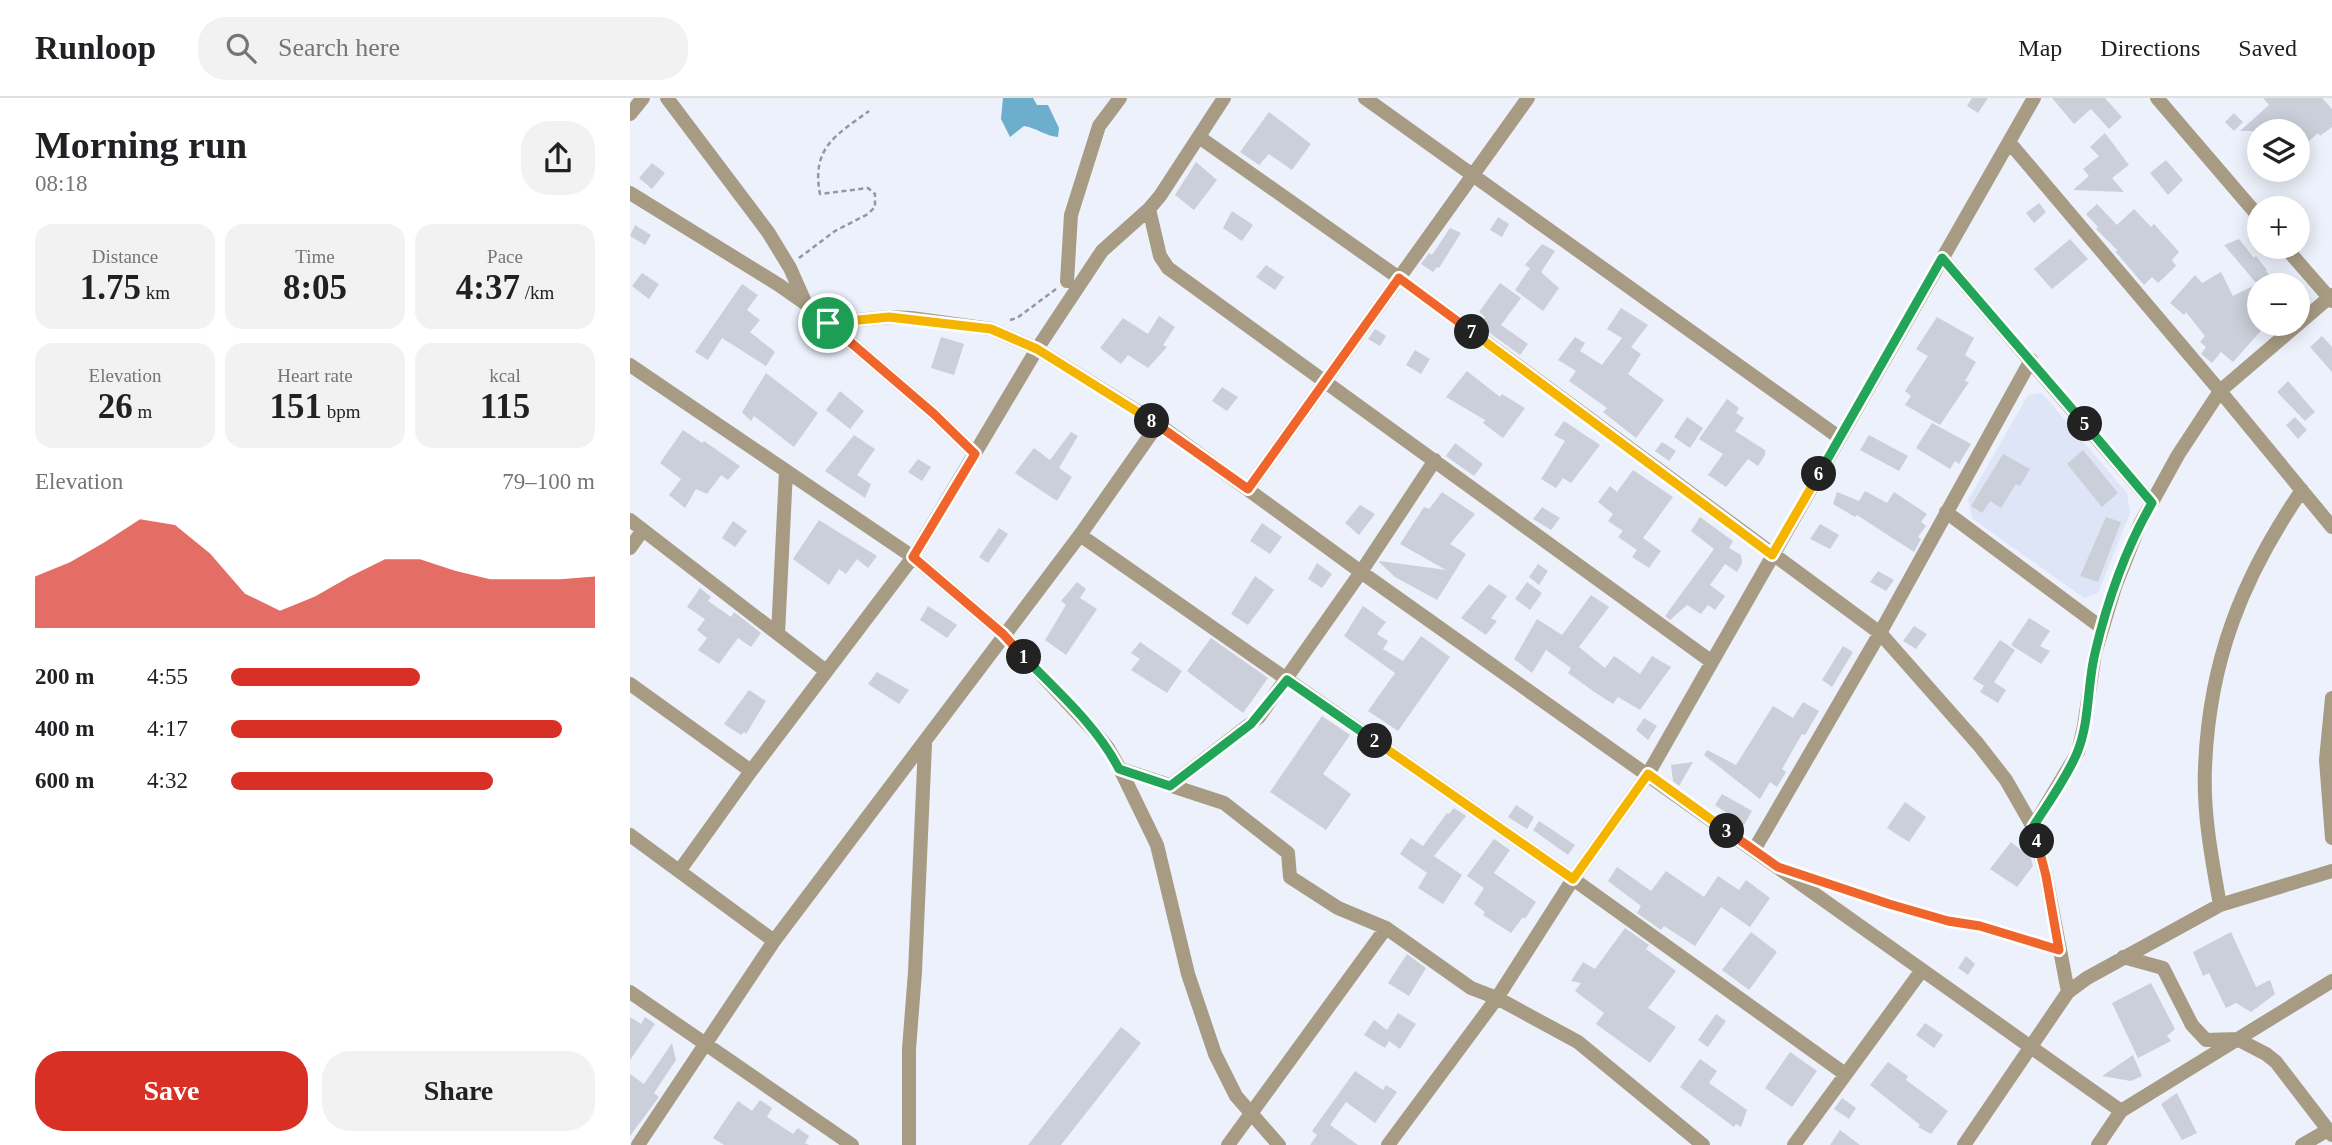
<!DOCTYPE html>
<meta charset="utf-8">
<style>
body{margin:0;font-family:"Times New Roman",serif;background:#f2f2f2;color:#202124;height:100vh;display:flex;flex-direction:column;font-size:26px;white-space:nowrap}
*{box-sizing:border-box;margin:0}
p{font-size:23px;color:#757577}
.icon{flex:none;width:38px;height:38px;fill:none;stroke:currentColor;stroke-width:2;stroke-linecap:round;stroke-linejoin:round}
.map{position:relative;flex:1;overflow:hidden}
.sheet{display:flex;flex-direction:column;background:#fff;width:630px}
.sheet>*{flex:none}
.buttons{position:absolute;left:1617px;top:21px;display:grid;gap:14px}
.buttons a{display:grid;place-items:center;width:63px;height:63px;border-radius:50%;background:#fff;box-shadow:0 4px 18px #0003;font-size:35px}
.pin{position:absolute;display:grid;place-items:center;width:60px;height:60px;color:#fff;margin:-30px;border:4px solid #fff;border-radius:50%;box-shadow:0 2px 7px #0007}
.km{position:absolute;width:35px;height:35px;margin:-18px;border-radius:50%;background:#222;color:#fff;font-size:19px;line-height:35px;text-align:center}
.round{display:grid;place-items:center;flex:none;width:74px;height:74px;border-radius:28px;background:#f2f2f2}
.summary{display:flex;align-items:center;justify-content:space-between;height:119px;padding:0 35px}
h1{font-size:38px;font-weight:600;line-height:52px}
.figures{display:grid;grid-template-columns:repeat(3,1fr);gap:10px;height:119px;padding:7px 35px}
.figures div{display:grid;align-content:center;border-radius:18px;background:#f2f2f2;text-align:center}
.figures b{font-size:35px;font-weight:600}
.figures small{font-size:19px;font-weight:400}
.figures p{font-size:19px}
.chart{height:196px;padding:14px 35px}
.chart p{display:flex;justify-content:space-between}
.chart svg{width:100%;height:126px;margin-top:7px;fill:#d93025;opacity:.7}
.action{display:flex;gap:14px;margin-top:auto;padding:14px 35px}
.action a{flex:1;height:80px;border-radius:28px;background:#d93025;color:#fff;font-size:28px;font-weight:600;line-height:80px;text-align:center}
.action a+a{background:#f2f2f2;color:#202124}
ul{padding:0 35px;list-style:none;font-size:23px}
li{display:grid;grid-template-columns:112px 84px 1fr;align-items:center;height:52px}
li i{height:18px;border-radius:9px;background:#d93025}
header{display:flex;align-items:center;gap:42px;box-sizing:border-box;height:98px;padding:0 35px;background:#fff;border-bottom:2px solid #e0e0e0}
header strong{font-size:33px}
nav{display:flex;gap:38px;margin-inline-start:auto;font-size:24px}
.search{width:490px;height:63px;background:#f2f2f2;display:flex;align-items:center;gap:18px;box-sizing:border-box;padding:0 24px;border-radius:28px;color:#757577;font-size:26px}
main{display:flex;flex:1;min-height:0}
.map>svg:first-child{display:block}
</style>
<header>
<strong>Runloop</strong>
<div class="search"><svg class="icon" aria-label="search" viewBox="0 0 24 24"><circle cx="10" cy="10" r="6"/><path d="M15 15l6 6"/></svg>Search here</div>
<nav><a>Map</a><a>Directions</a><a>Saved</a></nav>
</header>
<main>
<section class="sheet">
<div class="summary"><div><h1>Morning run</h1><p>08:18</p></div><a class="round"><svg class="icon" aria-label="share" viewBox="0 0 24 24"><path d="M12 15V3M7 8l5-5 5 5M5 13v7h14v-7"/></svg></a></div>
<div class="figures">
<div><p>Distance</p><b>1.75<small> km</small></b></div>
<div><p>Time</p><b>8:05</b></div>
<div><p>Pace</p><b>4:37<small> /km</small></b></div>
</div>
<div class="figures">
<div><p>Elevation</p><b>26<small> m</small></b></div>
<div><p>Heart rate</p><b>151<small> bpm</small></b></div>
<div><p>kcal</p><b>115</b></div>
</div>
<div class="chart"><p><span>Elevation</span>79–100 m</p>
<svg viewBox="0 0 160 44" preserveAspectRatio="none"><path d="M0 44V26L10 21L20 14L30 6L40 8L50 18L60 32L70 38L80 33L90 26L100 20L110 20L120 24L130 27L140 27L150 27L160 26V44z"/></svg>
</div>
<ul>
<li><b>200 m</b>4:55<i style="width:52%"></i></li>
<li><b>400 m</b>4:17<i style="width:91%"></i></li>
<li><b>600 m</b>4:32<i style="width:72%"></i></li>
</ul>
<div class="action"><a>Save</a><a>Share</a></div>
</section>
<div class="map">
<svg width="1702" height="1047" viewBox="0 0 1702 1047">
<rect width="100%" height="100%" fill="#ecf1fc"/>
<path fill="#dde5f6" d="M1412 295 1497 395 1500 415 1468 495 1454 500 1343 421 1338 402 1398 297Z"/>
<path fill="#6caecc" d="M373 0H403L407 7H418L429 30 428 39C415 38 407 30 394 28L380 39 371 21Z"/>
<path fill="#cacfda" d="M1342 0H1358L1348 15 1337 8Z
M1422 0H1475L1492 19 1479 31 1461 11 1444 26Z
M1633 0H1692L1702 11V29L1690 38 1688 35 1668 53V33H1610L1639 7Z
M639 14 681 46 662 72 639 56 629 67 610 54Z
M1604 15 1613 24 1604 33 1595 24Z
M1475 35 1499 67 1482 80 1494 94 1443 92 1459 78 1453 71 1469 58 1460 49Z
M1536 62 1553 82 1538 97 1520 75Z
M566 64 587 82 564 112 545 97Z
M22 65 35 75 22 91 9 80Z
M1409 105 1416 114 1404 125 1396 115Z
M1467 106 1487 127 1504 111 1521 129 1524 126 1549 154 1542 162 1546 168 1528 185 1522 179 1514 187 1485 153H1488L1466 131 1468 129 1456 116Z
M602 113 623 127 612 143 593 130Z
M868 119 879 126 872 139 860 132Z
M5 127 21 137 15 147 0 138Z
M820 130 831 135 809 170 807 169 803 174 791 166 799 155 802 157Z
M1440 141 1458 161 1422 191 1404 171Z
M1609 141 1624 160 1626 158 1637 172 1636 173 1648 187H1629V200L1618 210 1629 226H1637L1603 264 1591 254 1582 265 1571 256 1576 249 1570 244 1575 238 1556 214 1554 217 1540 205 1565 177 1572 185 1591 174 1603 198 1627 186 1594 147Z
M912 146 925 153 911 174 929 190 913 213 885 192 900 170 895 167Z
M636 167 654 179 645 192 626 179Z
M12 175 29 186 19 201 2 188Z
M870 185 891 200 871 227 898 246 890 257 849 227 855 219 849 214Z
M112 186 128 197 117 212 130 222 120 234 145 254 136 268 92 240 78 262 65 254Z
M991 210 1018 227 1001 249 1011 256 998 276 1034 302 1006 340 973 314 977 310 939 283 946 273 928 262 945 239 955 245 950 253 972 267 992 240 977 231Z
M529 218 545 229 533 247 537 249 518 270 498 257 491 266 470 250 493 220 518 236Z
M1307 219 1344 240 1335 257 1346 264 1335 283 1339 284 1310 327 1275 307 1281 298 1275 293 1298 258 1286 251Z
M745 231 756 238 750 248 738 241Z
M1692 238 1702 249V274L1680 249Z
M311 239 334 246 324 277 301 270Z
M785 252 800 261 791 276 776 267Z
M837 273 870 299 872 296 895 310 873 340 853 325 855 322 816 299Z
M136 275 188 315 164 349 124 318 121 323 112 314Z
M1658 283 1685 314 1675 323 1647 294Z
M592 289 608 299 597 313 582 303Z
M210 293 234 313 220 331 196 312Z
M1097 301 1109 310 1106 315 1114 320 1105 333 1135 352V357L1128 368 1118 361 1096 389 1078 377 1093 356 1069 341Z
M1057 319 1073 330 1060 350 1044 339Z
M1665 319 1677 332 1668 341 1656 327Z
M934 323 970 347 941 385 933 380 926 390 911 381 935 343 924 337Z
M1302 325 1341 346 1329 366 1325 363 1320 371 1286 350Z
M53 332 72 345 74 343 110 368 98 382 91 377 77 396 66 391 55 410 39 397 51 381 30 365Z
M441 334 448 338 429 370 442 379 427 403 385 375 404 350 420 362Z
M224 337 245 351 227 377 241 386 235 400 195 373Z
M1239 337 1278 358 1269 373 1230 352Z
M1032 344 1046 353 1039 363 1025 353Z
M825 345 853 366 844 378 816 358Z
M1453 352 1488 395 1472 409 1437 366Z
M1373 356 1400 371 1390 388 1386 386 1371 410 1360 403 1352 415 1341 408Z
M288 361 301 369 292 383 278 374Z
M1003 372 1043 399 1013 440 1031 453 1019 470 1002 459 1007 452 988 439 993 433 978 423 983 416 968 404 980 388 987 394Z
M1235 393 1257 405 1264 394 1297 416 1291 424 1296 428 1288 439 1291 441 1284 454 1227 417 1225 419 1203 406 1207 394 1229 403Z
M812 394 845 416 820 446 836 456 807 502 765 479 749 464 750 463 816 472 770 446 794 409 799 411Z
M730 407 745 416 729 437 715 425Z
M912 409 930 420 921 432 903 421Z
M1070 419 1103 443 1099 450 1111 457 1112 465 1107 474 1095 466 1080 487 1095 498 1085 512 1078 507 1071 516 1057 507 1040 522 1035 518 1084 451 1061 433Z
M1476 419 1491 424 1468 484 1450 478Z
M189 422 247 458 238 470 227 461 216 476 209 471 199 487 163 461Z
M103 423 117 433 105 449 92 440Z
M632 425 652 439 640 456 620 443Z
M1190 426 1209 437 1200 451 1180 441Z
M369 430 378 436 358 465 349 459Z
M687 465 702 476 692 490 678 481Z
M908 466 918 473 909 487 899 479Z
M1248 473 1264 482 1256 493 1240 484Z
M625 478 644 492 618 527 601 516Z
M447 484 456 491 450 500 467 511 436 557 415 542 436 507 431 503Z
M897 484 912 495 900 512 885 501Z
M859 486 877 498 861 520 867 523 856 537 831 520Z
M70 490 81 499 78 503 101 519 104 514 131 535 121 549 108 540 89 566 68 552 77 540 67 532 75 521 57 509Z
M961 497 979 509 949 549 975 570 984 558 1010 576 1022 558 1041 569 1010 612 988 599 983 606 963 593 938 575 941 570 916 552 902 575 884 561 907 521 932 537Z
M298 508 327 527 317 540 290 522Z
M733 508 756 524 747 536 758 543 753 551 773 563 791 538 820 559 768 633 738 613 765 575 714 538Z
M1399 520 1420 533 1410 548 1420 553 1411 566 1381 547Z
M1284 528 1297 536 1286 551 1273 543Z
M581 540 638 580 613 615 557 573Z
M1370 542 1385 552 1364 584 1376 592 1368 605 1350 594 1354 588 1343 581Z
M510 544 552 573 537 595 501 572 510 561 501 555Z
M1213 548 1223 554 1202 589 1192 582Z
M247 574 279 592 269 606 238 586Z
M119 592 136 603 116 636 114 634 111 637 94 626Z
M1173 604 1189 613 1175 637 1172 636 1152 671 1156 674 1147 689 1140 684 1130 701 1074 657 1077 652 1106 667 1143 608 1163 620Z
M692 618 720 637 693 676 721 696 696 732 640 694Z
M1014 620 1027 628 1018 642 1006 632Z
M1063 664 1049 688 1043 683 1041 667Z
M1092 696 1122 713 1114 727 1085 707Z
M1275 704 1296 719 1279 744 1257 730Z
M886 707 904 719 897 731 878 719Z
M824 710 836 718 804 758 832 777 813 806 788 790 797 775 770 756 781 740 793 748 817 715 819 716Z
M909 723 945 747 938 757 903 732Z
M864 741 880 752 864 775 906 804 895 821 893 819 881 835 853 817 855 814 844 806 854 790 837 778Z
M1381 744 1401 760 1403 768 1387 789 1360 771Z
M987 769 1021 793 1036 773 1074 799 1088 778 1109 792 1116 782 1140 800 1120 829 1091 809 1065 848 1034 828 1031 832 1007 815 1011 808 978 783Z
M995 830 1019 847 1016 851 1046 873 1018 910 1046 929 1020 965 966 926 974 915 945 893 951 885 941 883 953 864 965 871Z
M1121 834 1147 854 1119 892 1092 872Z
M1601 834 1626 889 1640 882 1645 896 1621 914 1606 905 1596 910 1579 875 1573 878 1563 854Z
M777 856 796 870 779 898 758 885Z
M1336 858 1345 866 1338 877 1328 870Z
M1521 885 1545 931 1537 938 1541 943 1508 960 1482 905Z
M768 915 786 926 770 951 759 943 755 950 734 937 744 922 757 932Z
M1086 916 1096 923 1078 949 1068 942Z
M0 919 11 926 15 919 25 926 0 962Z
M1295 925 1313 937 1304 950 1286 937Z
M491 929 511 945 431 1047H398Z
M42 945 46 962 24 995 29 999 0 1038V976L14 986Z
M1160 954 1187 973 1162 1009 1135 990Z
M1503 957 1512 978 1501 983 1472 978Z
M1070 961 1087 973 1079 985 1117 1012 1111 1029 1106 1026 1104 1029 1050 989Z
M1258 964 1278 978 1276 982 1318 1013 1301 1036 1288 1029 1290 1027 1240 987Z
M725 973 753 992 756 987 767 994 745 1025 716 1004 700 1027 728 1047H680L687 1037 682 1033Z
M1547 995 1567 1035 1552 1042 1531 1006Z
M1212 1000 1226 1010 1219 1021 1204 1011Z
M130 1002 142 1010 137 1019 163 1036 168 1030 179 1038 175 1045 179 1047H94L83 1040 108 1003 122 1013Z
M1210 1032 1230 1047H1200Z"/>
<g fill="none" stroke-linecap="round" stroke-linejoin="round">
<path stroke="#94979f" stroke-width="2.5" stroke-dasharray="5 3.5" stroke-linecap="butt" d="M169 160 205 133 238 116 245 109V96L238 90 190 96C181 50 206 37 239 13
M380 222 387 220 426 191
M1195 784 1260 806 1318 823 1350 828 1414 847"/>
<path stroke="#a79b83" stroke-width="14" d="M37 0 138 134 160 170 176 206
M735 0 1210 340
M1527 0 1629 119
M0 16 13 0
M569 39 769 180 1250 535 1348 646 1376 682 1403 729 1416 778 1438 894
M1379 44 1590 293 1702 429
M0 95 149 187 176 206 304 316 345 356
M519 111 530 158 538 170 1082 564
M1655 149 1702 203
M1312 160 1522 405
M437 183 441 117 469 28 490 0
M198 225 259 219 281 220 361 231 407 251 528 326 731 474 1491 1013
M0 267 283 459 373 536 463 632 478 650 490 671 594 705 658 755 660 779 708 810 756 830 841 890 867 900 948 944 1073 1047
M618 391 898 0
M1316 414 1472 530
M0 422 196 573
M450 437 943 781 1215 976
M0 450 13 432
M148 536 156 373
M0 586 121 673
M1702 600 1696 662 1702 740
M490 671 527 747 558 876 585 956 606 998 649 1047
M540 688 629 619 731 474 805 362
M1403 729 1448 654 1454 628 1465 555 1485 489 1510 426 1548 357 1590 293 1702 197
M0 737 144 843
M1124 752 1250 535 1401 262
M50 772 121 673 283 459 407 251 472 153 519 111 530 98 594 0
M1590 807C1582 762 1573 716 1575 670 1579 563 1612 480 1672 392
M1493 859 1533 870 1562 927 1576 942 1607 941 1636 956 1646 964 1702 1037
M0 894 222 1047
M8 1047 144 843 450 437 528 326
M279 1047V951L285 874 295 646
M598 1047 756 830
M758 1047 867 900 943 781 1018 676 1404 0
M1164 1047 1292 872
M1334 1047 1438 894 1457 880 1590 807 1702 773
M1468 1047 1491 1013 1702 883
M1672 1047 1698 1032"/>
</g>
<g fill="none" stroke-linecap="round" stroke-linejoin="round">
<g stroke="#fff" stroke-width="14">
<path id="split-1" d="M198 225 304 316 345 356 283 459 373 536 394 559"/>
</g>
<g stroke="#fff" stroke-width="14">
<path id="split-2" d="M394 559C428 594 467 628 489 671L540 688 621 626 657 582 745 643"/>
</g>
<g stroke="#fff" stroke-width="14">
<path id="split-3" d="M745 643 943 781 1018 676 1097 733"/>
</g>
<g stroke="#fff" stroke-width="14">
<path id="split-4" d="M1097 733 1148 769 1259 806 1318 823 1350 828 1429 852 1416 778 1407 743"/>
</g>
<g stroke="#fff" stroke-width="14">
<path id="split-5" d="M1407 743 1403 729C1418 705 1436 681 1447 655 1460 624 1457 587 1465 555 1477 504 1496 450 1522 405L1455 326"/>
</g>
<g stroke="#fff" stroke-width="14">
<path id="split-6" d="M1189 376 1312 160 1455 326"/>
</g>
<g stroke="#fff" stroke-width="14">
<path id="split-7" d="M842 234 1142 457 1189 376"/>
</g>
<g stroke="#fff" stroke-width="14">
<path id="split-8" d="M522 323 618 391 769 180 842 234"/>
</g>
<g stroke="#fff" stroke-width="14">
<path id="split-9" d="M198 225 259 219 361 231 407 251 522 323"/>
</g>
<use href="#split-1" stroke="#f0652b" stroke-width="9"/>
<use href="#split-2" stroke="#22a559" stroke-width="9"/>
<use href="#split-3" stroke="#f5b400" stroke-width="9"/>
<use href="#split-4" stroke="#f0652b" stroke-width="9"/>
<use href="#split-5" stroke="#22a559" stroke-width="9"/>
<use href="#split-6" stroke="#22a559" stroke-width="9"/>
<use href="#split-7" stroke="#f5b400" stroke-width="9"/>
<use href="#split-8" stroke="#f0652b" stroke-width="9"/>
<use href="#split-9" stroke="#f5b400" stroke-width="9"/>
</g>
</svg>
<div class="buttons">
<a><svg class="icon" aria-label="layers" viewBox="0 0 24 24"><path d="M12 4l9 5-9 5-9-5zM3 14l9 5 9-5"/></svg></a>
<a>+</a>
<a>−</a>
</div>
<div class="pin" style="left:198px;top:225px;background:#1e9e55"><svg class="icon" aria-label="arrive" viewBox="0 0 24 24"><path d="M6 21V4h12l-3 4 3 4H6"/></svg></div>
<b class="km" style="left:394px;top:559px">1</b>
<b class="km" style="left:745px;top:643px">2</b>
<b class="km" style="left:1097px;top:733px">3</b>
<b class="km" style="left:1407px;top:743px">4</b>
<b class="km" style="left:1455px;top:326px">5</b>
<b class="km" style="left:1189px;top:376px">6</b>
<b class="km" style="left:842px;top:234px">7</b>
<b class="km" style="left:522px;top:323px">8</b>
</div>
</main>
